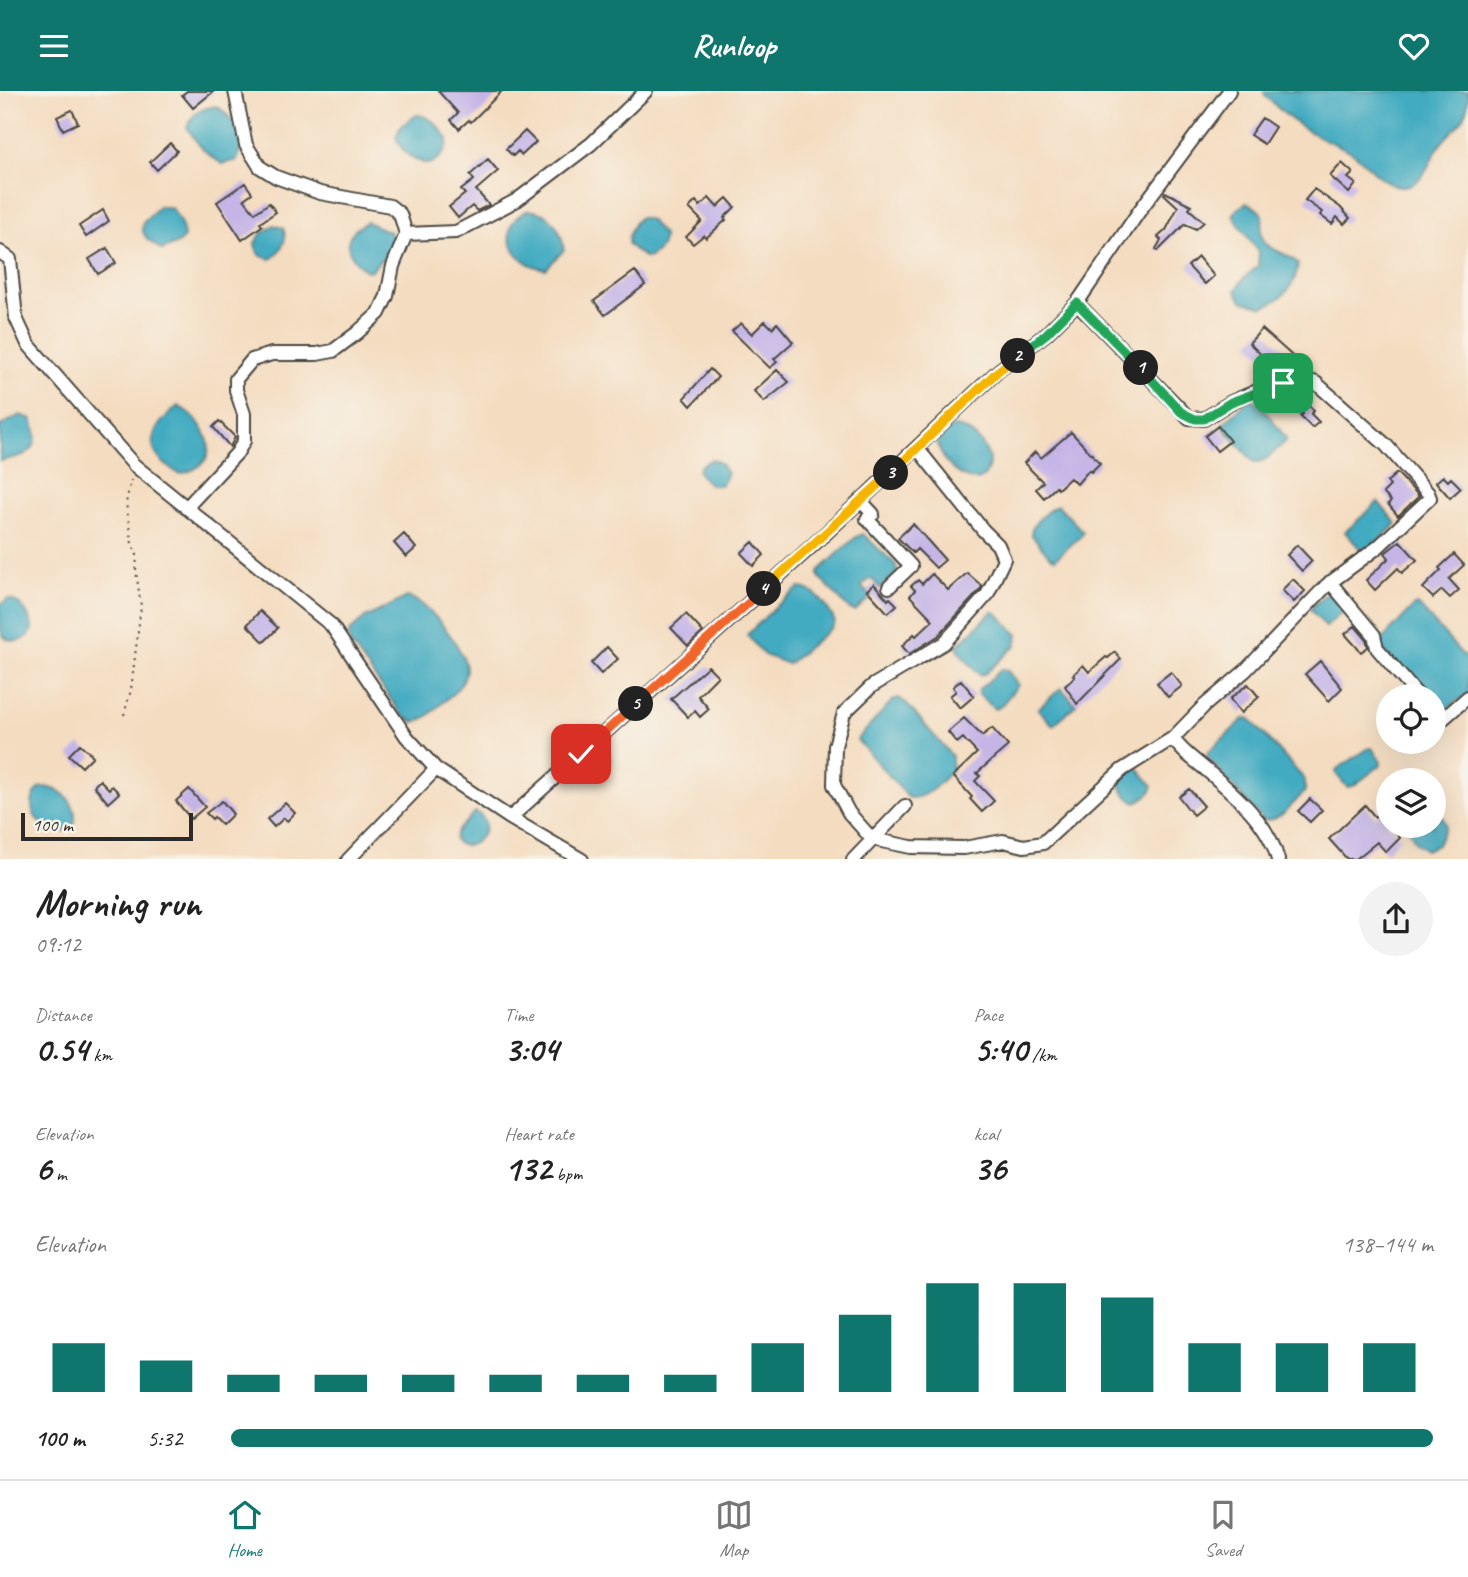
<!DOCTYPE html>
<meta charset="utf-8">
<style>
body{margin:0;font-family:Caveat,sans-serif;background:#f2f2f2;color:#222;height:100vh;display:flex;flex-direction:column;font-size:26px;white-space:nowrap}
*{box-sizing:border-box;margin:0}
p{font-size:23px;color:#767676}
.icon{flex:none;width:38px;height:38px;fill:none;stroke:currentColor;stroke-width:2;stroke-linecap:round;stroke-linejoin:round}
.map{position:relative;height:768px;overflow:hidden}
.details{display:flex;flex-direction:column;background:#fff;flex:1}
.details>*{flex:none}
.tools{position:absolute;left:1376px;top:593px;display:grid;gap:14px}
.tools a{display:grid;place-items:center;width:70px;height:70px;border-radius:50%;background:#fff;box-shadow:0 7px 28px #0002;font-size:35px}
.scale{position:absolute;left:21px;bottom:18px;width:172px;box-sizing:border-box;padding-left:7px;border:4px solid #2b2b2b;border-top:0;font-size:19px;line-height:24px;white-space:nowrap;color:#2b2b2b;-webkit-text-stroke:5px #f7f3e8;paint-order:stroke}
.pin{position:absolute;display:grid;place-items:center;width:60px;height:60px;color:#fff;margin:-30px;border-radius:14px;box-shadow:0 4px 10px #0006}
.km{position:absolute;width:35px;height:35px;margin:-18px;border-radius:50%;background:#222;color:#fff;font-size:19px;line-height:35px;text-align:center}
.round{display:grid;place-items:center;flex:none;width:74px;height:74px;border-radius:37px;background:#f2f2f2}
.headline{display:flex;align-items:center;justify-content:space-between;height:119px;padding:0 35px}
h1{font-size:38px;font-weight:600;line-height:52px}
.metrics{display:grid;grid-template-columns:repeat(3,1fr);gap:10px;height:119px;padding:7px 35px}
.metrics div{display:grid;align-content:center}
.metrics b{font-size:35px;font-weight:600}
.metrics small{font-size:19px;font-weight:400}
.metrics p{font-size:19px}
.chart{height:196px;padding:14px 35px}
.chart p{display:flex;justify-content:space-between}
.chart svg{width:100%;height:126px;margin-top:7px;stroke:#0f766e;stroke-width:6}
ul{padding:0 35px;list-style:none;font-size:23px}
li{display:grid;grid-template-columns:112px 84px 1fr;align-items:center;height:52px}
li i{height:18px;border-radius:9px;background:#0f766e}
header{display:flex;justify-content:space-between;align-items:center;height:91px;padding:0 35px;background:#0f766e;color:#fff;font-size:32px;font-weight:600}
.tabs{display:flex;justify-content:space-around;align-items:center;height:98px;border-top:2px solid #e0e0e0;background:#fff;font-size:19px;color:#767676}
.tabs a{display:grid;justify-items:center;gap:4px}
.tabs .on{color:#0f766e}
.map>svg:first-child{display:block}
</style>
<header><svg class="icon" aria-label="menu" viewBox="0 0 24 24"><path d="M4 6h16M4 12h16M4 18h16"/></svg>Runloop<svg class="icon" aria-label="heart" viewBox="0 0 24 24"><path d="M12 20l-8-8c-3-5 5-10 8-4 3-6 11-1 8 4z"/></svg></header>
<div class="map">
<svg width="1468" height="769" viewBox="0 0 1468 769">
<rect width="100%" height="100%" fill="#f7f3e8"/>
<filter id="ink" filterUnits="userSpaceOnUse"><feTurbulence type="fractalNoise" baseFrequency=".0143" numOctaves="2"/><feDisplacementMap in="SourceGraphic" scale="14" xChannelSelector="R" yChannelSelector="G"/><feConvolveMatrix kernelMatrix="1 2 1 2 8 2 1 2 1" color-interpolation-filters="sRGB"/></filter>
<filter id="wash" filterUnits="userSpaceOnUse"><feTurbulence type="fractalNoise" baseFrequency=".00686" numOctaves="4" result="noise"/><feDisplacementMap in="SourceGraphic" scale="28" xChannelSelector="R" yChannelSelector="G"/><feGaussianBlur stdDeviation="1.57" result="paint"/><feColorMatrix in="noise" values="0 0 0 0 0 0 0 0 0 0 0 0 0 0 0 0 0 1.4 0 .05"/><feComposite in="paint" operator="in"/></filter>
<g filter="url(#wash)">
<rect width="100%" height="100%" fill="#f4dcc0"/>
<path fill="#42abc1" stroke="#366b76" stroke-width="2" d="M1264 0H1468C1468 35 1459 29 1440 54 1432 66 1425 87 1412 93 1387 103 1371 74 1353 62 1340 54 1324 49 1310 41 1292 31 1278 18 1264 3Z
M216 15C233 24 247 51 237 69L223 73C206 64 197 53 187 36 192 22 202 17 216 15Z
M417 24C432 25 439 37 448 48 447 62 441 66 430 73 414 71 401 61 396 46L401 35Z
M1247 112C1276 126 1255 134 1263 148 1269 161 1289 161 1298 173 1296 195 1284 208 1263 216L1242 210 1236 200 1243 188 1258 175 1259 162 1233 125 1237 118Z
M159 115 171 117C178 125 183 135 184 146L178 152 162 159 147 148 142 139 143 132Z
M529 119C551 121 562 138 564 159L546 178C541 177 533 175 529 173 505 158 501 130 529 119Z
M640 126 650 129 663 144C663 157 659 161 647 167L636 161 628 153C628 142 631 134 640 126Z
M367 131 390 141C396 157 381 167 372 179L367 180C345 164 339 145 367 131Z
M274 134 283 137C289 150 281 160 271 168 260 166 257 163 255 152L261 143Z
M1252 308 1261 314 1286 347V350C1277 358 1266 372 1254 371L1225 339 1223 333 1247 310Z
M178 315C209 332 227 373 180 383 141 362 147 340 178 315Z
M20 324 32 328C43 360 29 364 0 370V335Z
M954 336C973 336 999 365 985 384 975 397 954 380 947 372 942 366 940 359 937 352L943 343Z
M713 368 720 372 727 382 722 393C711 397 704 390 698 380L701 374Z
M1378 411 1397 433 1364 462 1345 441Z
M1058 414 1083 441 1081 445 1055 468 1050 466 1031 443C1032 431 1047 420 1058 414Z
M863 443 896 474 897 482 880 497 871 487 861 495 871 506 855 520 849 518 819 486V480L856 446Z
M799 497C815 496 829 518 835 531L831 537 788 573 764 564 747 544 774 517Z
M1331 498 1347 516 1326 536 1310 518Z
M407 506C426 508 467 560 466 579 465 594 451 604 441 613 432 621 426 629 414 631L403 625 350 552 349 541 365 527Z
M8 508C16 510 21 513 26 521 28 525 32 531 32 536 31 551 9 555 2 543 0 535 0 523 0 514Z
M1418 514 1468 570V602L1441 622 1433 613V606L1426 605 1381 557 1379 552 1414 515Z
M992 521H996L1018 544 1016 554 986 582 980 584 960 562 957 555Z
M1002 578 1008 580 1018 594 1000 616 995 618 979 604 978 599Z
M1061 597 1076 614 1053 634 1038 618Z
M898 607 905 611 952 665V679C940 691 928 708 909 707L857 649 892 610Z
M1249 627 1305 689V700C1294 711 1278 734 1262 728L1207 666 1208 661 1244 628Z
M1369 657H1372L1381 671V674L1353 695 1347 696 1336 683V679Z
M600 658 609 660 612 672 596 686H591L583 677V672Z
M1133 677H1138L1153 695 1150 702 1136 712C1128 707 1120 699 1119 689Z
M41 696C64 695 84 719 71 739 45 746 17 718 41 696Z
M1433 720 1442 725 1446 734 1437 754 1426 759 1416 752 1408 737V735H1433Z
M475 721C502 733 468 769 454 748L457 740Z"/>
<g id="blocks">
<path fill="#c5b5e7" d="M187 0H214L193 17 182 4Z
M438 0H502L471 31 469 29 459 38 451 29 458 22Z
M72 19 78 32 63 39 57 26Z
M1262 27 1275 36 1264 53 1250 44Z
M525 40 536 51 522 64 518 60 513 65 506 58Z
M170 52 177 60 157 79 150 71Z
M488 68 498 80 476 99 489 114 477 120 472 115 458 127 449 116 465 103 461 99 474 89 470 84Z
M1342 72 1353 82 1348 87 1356 93 1349 102 1330 85Z
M245 92 252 102 244 108 255 122 269 112 276 121 260 132 262 135 242 149 217 111Z
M1314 98 1340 116 1350 127 1344 133 1337 126 1332 133 1320 124 1322 121 1305 109Z
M1165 101 1191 114 1189 118 1204 131 1196 138 1185 133 1158 160 1156 158 1161 149 1158 146 1166 139 1178 116 1164 103Z
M709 107 717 116 727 107 735 116 724 127 726 129 706 147 704 144 693 153 686 146 702 130 689 117 696 110 700 115Z
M103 119 109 130 86 146 79 135Z
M107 157 116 172 98 183 89 168Z
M1198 166 1214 185 1205 193 1188 175Z
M635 180 645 194 605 224 594 210Z
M765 230 772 237 777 232 793 251 774 268 777 271 770 277 732 240 741 232 752 243Z
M1262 238 1298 270 1283 283 1277 285 1268 276 1271 273 1249 252Z
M710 278 718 286 691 315 684 307Z
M777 279 789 291 764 311 754 300Z
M1296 299 1314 320 1311 323 1319 331 1312 337 1300 325 1303 323 1288 307Z
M219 330 235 346 230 356 213 336Z
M1218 335 1230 350 1217 360 1205 345Z
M1071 341 1100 372 1091 381 1089 379 1077 393 1070 387 1058 398 1056 396 1044 407 1036 398 1043 391 1024 372 1035 361 1041 367Z
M1397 382 1419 405 1398 425 1388 413 1391 410 1383 402 1390 395 1387 391Z
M1443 385 1448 390 1451 387 1461 397 1450 407 1436 391Z
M913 433 945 469 936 477 917 458 913 462 898 447Z
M404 443 416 457 406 466 394 452Z
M1400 450 1417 469 1402 482 1398 477 1375 499 1366 489 1389 467 1385 462Z
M753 451 764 464 753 475 741 462Z
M1297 454 1312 470 1302 480 1287 464Z
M1454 463 1464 474 1449 488 1459 499 1450 507 1442 499 1433 507 1423 497 1441 479 1439 477Z
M967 482 982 495 980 499 938 545 909 563 902 555 914 543 916 545 933 529 910 505 915 499 911 495 918 489 922 493 932 483 948 499Z
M1293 488 1305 500 1294 511 1282 499Z
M874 493 888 509 890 507 897 514 888 522 867 499Z
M260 520 278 537 264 551 247 534Z
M686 523 703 541 688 555 671 537Z
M1355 535 1366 548 1368 556 1361 561 1345 543Z
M607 556 618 568 601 583 591 572Z
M1115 561 1121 568 1077 613 1065 595 1075 586 1073 584 1083 574 1089 581 1106 566 1108 567Z
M1320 570 1342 597 1329 610 1305 583Z
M708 575 718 585 698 605 709 618 700 626 695 620 688 626 671 608Z
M1171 581 1182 595 1168 606 1157 592Z
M961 589 974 605 960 617 950 605 956 600 953 596Z
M1248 593 1259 606 1241 622 1230 608Z
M964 627 982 645 992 637 1008 655 977 682 980 685 975 690 994 710 982 721 970 708 972 706 953 685 977 662 963 647 957 652 948 641Z
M80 653 93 665 82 676 69 664Z
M100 689 109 698 112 695 119 702 108 712 94 695Z
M189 698 205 716 191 728 176 710Z
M1189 698 1204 715 1193 724 1179 706Z
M1310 708 1322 719 1310 731 1298 720Z
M222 710 233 723 222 734 214 726 212 728 206 722Z
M285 712 295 722 287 730 284 727 274 736 267 728Z
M1365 714 1375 726 1388 715V735H1391L1400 747 1386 761 1377 751 1356 768H1347L1329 748Z"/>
</g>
</g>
<g filter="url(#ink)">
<use href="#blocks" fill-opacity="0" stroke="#494641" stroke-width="2"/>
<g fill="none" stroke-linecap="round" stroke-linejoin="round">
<g stroke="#494641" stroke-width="16">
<path id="minor" d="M406 143 456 141 517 109 591 53 646 0
M0 161 10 168 16 227 28 253 134 374 331 534 406 645 436 678 510 727 582 769
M1077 212 1189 327 1204 328 1231 311 1257 300 1302 287 1316 292 1386 354 1428 402 1430 407 1378 456 1327 494 1245 580 1204 615 1173 647C1180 659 1192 667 1204 677 1232 701 1269 731 1278 769
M917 357 983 439 998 454 1004 468 987 504 944 552 872 595 844 622 835 655 834 694 849 722 872 748 911 756 964 757 1003 750 1024 755 1043 752 1122 679 1173 647
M861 410 873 423 867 428 911 475 889 496
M186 417 237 362 244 350V323L236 299V288L252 269 272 263H317L333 260 357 242 379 222 387 205 393 175 406 143 400 123 390 115 320 102 276 86 260 76 246 54 235 0
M1330 491 1374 544 1377 557 1419 606
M1433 620 1444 627 1468 606
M510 727 823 445 998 280 1046 243 1077 212 1140 119 1229 0
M348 769 436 678
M853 769 905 715"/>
</g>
<path stroke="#494641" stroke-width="2" stroke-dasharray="2 5" stroke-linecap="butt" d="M124 624 131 599 141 515 136 480 137 464 132 453 126 412 131 389"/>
<use href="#minor" stroke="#fff" stroke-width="12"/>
</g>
</g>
<g fill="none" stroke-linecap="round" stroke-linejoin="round" filter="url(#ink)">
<g stroke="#fff" stroke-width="14">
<path id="split-1" d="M1141 277 1181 321 1195 328H1204L1231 311 1283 292"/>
</g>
<g stroke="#fff" stroke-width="14">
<path id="split-2" d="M1018 265 1046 243 1077 212 1141 277"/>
</g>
<g stroke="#fff" stroke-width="14">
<path id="split-3" d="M891 382 998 280 1018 265"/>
</g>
<g stroke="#fff" stroke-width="14">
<path id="split-4" d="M764 498 891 382"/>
</g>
<g stroke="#fff" stroke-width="14">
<path id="split-5" d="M636 613 764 498"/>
</g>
<g stroke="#fff" stroke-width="14">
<path id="split-6" d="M581 663 636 613"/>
</g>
<use href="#split-1" stroke="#22a559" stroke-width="9"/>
<use href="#split-2" stroke="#22a559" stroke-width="9"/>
<use href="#split-3" stroke="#f5b400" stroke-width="9"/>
<use href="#split-4" stroke="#f5b400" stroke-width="9"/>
<use href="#split-5" stroke="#f0652b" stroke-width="9"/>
<use href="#split-6" stroke="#f0652b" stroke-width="9"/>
</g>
</svg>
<div class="tools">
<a><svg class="icon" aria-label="locate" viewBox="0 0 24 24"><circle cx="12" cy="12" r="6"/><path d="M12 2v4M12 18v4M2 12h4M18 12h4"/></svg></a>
<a><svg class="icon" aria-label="layers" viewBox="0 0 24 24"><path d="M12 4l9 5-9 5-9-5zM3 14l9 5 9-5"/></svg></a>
</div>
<div class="scale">100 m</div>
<div class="pin" style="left:1283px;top:292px;background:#1e9e55"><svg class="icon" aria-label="arrive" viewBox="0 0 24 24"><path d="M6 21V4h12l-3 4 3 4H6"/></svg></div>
<div class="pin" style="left:581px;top:663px;background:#d93025"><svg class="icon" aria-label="check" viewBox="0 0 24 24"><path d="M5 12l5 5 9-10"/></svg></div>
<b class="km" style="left:1141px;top:277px">1</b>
<b class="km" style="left:1018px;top:265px">2</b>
<b class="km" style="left:891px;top:382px">3</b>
<b class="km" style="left:764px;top:498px">4</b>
<b class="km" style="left:636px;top:613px">5</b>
</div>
<section class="details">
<div class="headline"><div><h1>Morning run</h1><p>09:12</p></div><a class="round"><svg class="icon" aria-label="share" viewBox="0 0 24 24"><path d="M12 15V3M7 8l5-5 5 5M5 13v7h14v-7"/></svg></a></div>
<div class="metrics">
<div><p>Distance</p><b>0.54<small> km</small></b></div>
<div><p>Time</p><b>3:04</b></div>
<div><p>Pace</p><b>5:40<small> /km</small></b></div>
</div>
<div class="metrics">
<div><p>Elevation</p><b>6<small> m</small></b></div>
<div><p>Heart rate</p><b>132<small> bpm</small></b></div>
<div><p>kcal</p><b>36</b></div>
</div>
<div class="chart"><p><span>Elevation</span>138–144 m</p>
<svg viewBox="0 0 160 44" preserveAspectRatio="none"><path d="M5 44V27M15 44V33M25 44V38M35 44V38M45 44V38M55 44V38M65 44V38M75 44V38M85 44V27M95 44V17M105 44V6M115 44V6M125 44V11M135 44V27M145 44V27M155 44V27"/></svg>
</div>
<ul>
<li><b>100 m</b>5:32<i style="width:100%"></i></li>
</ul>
</section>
<nav class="tabs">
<a class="on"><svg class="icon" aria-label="home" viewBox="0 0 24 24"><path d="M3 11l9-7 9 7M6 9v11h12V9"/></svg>Home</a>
<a><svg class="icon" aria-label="map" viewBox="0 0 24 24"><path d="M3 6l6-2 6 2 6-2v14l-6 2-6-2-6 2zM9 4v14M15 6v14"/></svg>Map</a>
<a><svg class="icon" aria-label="saved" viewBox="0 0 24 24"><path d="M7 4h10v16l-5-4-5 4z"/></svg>Saved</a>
</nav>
